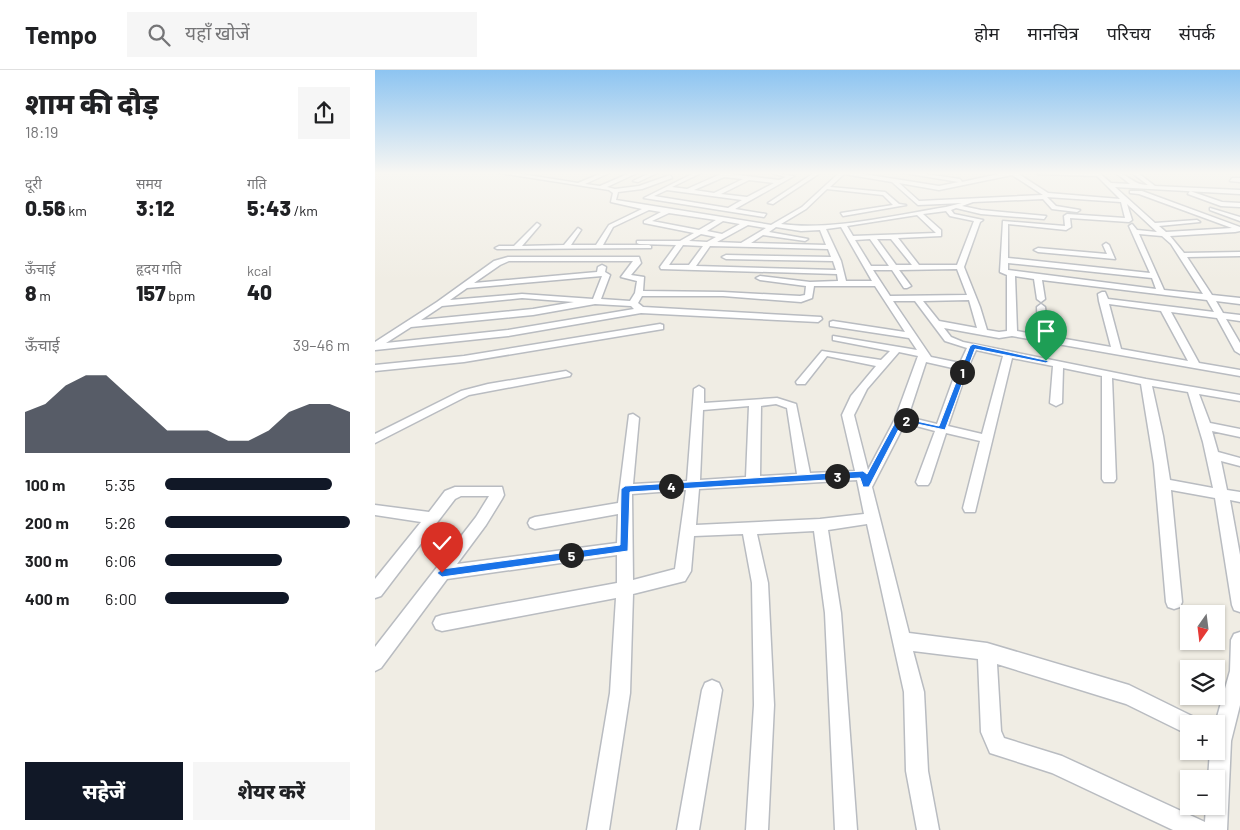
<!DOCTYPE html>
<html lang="hi">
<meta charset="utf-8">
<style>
body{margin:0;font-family:Barlow,"Noto Sans Devanagari",sans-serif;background:#f6f6f6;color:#202124;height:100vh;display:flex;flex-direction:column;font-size:19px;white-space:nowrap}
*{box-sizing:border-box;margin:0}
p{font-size:16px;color:#757577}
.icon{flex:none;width:28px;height:28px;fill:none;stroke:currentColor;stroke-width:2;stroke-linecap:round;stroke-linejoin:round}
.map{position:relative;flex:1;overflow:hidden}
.details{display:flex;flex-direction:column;background:#fff;width:375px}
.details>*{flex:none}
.needle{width:32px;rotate:194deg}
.tools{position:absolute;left:805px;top:535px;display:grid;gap:10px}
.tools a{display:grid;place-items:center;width:45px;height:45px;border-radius:0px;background:#fff;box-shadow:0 1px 4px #0004;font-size:25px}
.pin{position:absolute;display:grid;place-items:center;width:42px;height:42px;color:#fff;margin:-51px -21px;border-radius:50% 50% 50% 0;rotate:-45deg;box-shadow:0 0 5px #0007}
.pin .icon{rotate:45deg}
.km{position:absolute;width:25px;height:25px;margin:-12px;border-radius:50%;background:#222;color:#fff;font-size:14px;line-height:25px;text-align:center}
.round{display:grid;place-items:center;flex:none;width:52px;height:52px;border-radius:0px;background:#f6f6f6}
.overview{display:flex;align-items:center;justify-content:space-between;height:85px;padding:0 25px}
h1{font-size:28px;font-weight:800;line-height:38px}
.figures{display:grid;grid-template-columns:repeat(3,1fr);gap:8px;height:85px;padding:5px 25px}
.figures div{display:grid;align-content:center}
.figures b{font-size:21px;font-weight:800}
.figures small{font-size:14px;font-weight:400}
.figures p{font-size:14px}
.chart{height:140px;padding:10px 25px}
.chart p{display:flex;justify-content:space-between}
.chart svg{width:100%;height:90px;margin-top:5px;fill:#111827;opacity:.7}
.primary-button{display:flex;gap:10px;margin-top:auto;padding:10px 25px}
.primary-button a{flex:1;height:58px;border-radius:0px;background:#111827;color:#fff;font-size:20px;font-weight:800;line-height:58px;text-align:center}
.primary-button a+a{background:#f6f6f6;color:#202124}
ul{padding:0 25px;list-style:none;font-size:16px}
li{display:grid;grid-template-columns:80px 60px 1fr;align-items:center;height:38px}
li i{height:12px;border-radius:6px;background:#111827}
header{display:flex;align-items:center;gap:30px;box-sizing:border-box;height:70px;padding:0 25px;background:#fff;border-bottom:1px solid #e0e0e0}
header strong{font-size:24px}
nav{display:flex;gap:28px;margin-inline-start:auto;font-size:18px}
.search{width:350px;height:45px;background:#f6f6f6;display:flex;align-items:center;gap:12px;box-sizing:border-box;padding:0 18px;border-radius:0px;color:#757577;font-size:19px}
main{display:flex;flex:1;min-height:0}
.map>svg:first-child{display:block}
</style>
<header>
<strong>Tempo</strong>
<div class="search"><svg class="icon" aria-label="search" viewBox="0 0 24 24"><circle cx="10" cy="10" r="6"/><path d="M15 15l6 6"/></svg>यहाँ खोजें</div>
<nav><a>होम</a><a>मानचित्र</a><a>परिचय</a><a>संपर्क</a></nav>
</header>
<main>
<section class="details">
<div class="overview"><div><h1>शाम की दौड़</h1><p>18:19</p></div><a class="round"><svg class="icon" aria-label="share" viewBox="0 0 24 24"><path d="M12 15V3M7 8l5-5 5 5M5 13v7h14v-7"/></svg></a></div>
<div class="figures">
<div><p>दूरी</p><b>0.56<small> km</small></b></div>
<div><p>समय</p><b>3:12</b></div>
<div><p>गति</p><b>5:43<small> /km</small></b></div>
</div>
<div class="figures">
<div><p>ऊँचाई</p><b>8<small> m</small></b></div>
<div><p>हृदय गति</p><b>157<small> bpm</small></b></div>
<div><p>kcal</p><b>40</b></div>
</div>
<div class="chart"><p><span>ऊँचाई</span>39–46 m</p>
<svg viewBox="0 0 160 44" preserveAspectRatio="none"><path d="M0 44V24L10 20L20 11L30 6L40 6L50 15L60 24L70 33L80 33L90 33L100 38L110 38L120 33L130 24L140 20L150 20L160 24V44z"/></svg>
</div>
<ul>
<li><b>100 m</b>5:35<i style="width:90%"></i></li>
<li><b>200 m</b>5:26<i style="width:100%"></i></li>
<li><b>300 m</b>6:06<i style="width:63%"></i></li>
<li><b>400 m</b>6:00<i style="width:67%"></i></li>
</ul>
<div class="primary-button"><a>सहेजें</a><a>शेयर करें</a></div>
</section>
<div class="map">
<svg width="865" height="760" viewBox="0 0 865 760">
<rect width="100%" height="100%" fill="#f0ede4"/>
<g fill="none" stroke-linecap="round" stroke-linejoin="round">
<g stroke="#b9bcc1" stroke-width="3">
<path id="minor" d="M125 103H140L203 113 227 103H234L210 114 225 116 255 103H262L232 117 240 119 264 116 295 105 297 108 267 119 243 122 241 130 396 155 427 137 464 103H482L564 116 584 112 529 103H544L585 109 587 112 628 103H642L673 123 745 129 722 106 663 104 724 103 736 113 755 114 741 103C753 103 757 115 773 115L757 103H763L780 116 865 120V124L740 117 780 153 822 150 825 152 784 156 791 162 857 158 764 124 755 123V121H767L865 157V161L860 162 795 166 809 183 865 182V186L812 187 837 225 865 228V234L841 231 848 243 865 245V251L851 249 865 273V284L860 281 842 248 796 242 824 293 865 300V306L637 266 624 268 569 258 576 267 588 272 771 309 865 325V331L824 324 835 353 865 359V367L837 361 843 382 865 388V396L846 391 852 420 865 422V432L855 430 865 485V542L859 540 857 535 840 428 796 420 807 532 805 537 799 539 793 537 791 532 779 394 766 314 737 308 741 409 739 412H729L727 409V306L688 298 687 333 681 336 675 333 678 296 637 288 600 442H590L588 438 605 371 571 363 555 412 553 415H543L541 412 560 361 530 353 497 417 534 563 612 573 754 615 821 648 823 654H814V665L751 634 622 594 626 661 629 668 687 686 830 752 831 736H841V709H833L835 681H841L840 654 855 601 856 570 859 564 865 562V635L856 671 852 760H798L677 703 615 683 606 662 603 589 538 581 549 622 553 701 564 760H542L531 701 529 622 492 454 453 460 466 543 482 760H460L450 543 439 461 382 464 393 513 399 635 393 760H371L379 635 377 513 368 464 319 466 316 501 310 511 258 524 255 623 234 760H212L235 623 241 528 67 561 61 559 58 553 61 547 67 545 242 513V485L72 509 6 598 0 601V577L101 447 114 426H86L80 429 6 526 0 528V509L46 452 0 445V435L54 442 70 421 80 417H127L129 425 127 429 111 455 82 494 242 473 243 444 160 459 155 457 153 453 155 449 160 447 243 433 254 345 258 344 264 348 258 414 312 411 319 319 324 316 329 319V333L402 328 421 334 435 403 480 401 467 345 476 326 501 296 452 286 430 314H422L421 312 447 281 506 290 515 281 458 270V266L542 280 534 268 455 256V252L458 251 530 262 500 216H439L437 228 426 232 348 226H267L263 233 268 237 446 247 447 249 443 252 266 243 133 266 0 280V272L62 232 119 191 133 187H264L266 193 256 205 269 207 268 221 348 222 425 226 430 225 431 216 385 210 381 208 385 206 435 212 463 211 462 204 286 199 285 197 301 175 264 174 262 173V171H305L319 163 269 153V151L286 142 274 140 238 157 228 175H274L276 176V178L122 179 120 178 124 176H139L162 153 165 155 147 176 189 175 203 158 206 160 196 175H221L234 155 267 139 236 132 238 123 234 120ZM469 104 517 112 543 135 587 133 571 137C521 145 456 161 406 154L431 139 452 119 508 125 518 135 466 143 468 146 531 135 524 134 510 122 455 117ZM637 105 668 125 544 131 524 113 564 120ZM672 127 746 132 750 148 692 144 689 146 690 156 628 151 625 202 632 205V261L624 262 612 260 605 237 589 197 605 152 608 150 579 144 576 140 581 138 606 144 669 149 671 146 606 140 587 136 598 132 668 129 677 139 702 142 705 140 681 136ZM752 134 782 162 762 160 757 154 754 156 775 203 633 188V154L691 160 696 157 695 148 754 152 757 150ZM571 141 575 146 599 151 582 195H544L523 168 566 166V160L548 144ZM294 143 341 150 324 160 277 151ZM542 145 561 163 478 166 472 156ZM348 151 365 154 347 164 332 161ZM373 155 391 158 366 173 342 172ZM401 157 426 161 445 160 451 175 376 173 388 165 430 171 433 169 394 162ZM466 157 497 211H471L466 191 451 159ZM326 164 341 167 332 172 314 171ZM764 164 787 166 796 174 828 224 789 220ZM495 169 514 196H496L480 170ZM502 169H516L537 195H521ZM308 175 328 176 314 195H294ZM335 176 453 179 456 187 351 185 347 187 351 189 458 191 461 200 321 196ZM134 191H258L246 207 262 211 260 223 255 231 226 229 235 205 230 202 231 197 227 195 223 197 222 202 99 213 125 195ZM633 193 777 208 781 219 633 200ZM582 199 592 225 515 226 498 200H517L529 218H532L536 216 524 200ZM227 206 218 229 147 224 75 230 92 218ZM640 206 659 209 662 229 666 232 670 229 667 210 832 230 839 242 733 229 730 222H727L723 224 724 231 736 277 673 266 670 237 666 234 662 237 663 265 642 261ZM147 228 199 232 158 239 46 250 67 236ZM594 230 602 258 564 251 548 231ZM518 231H540L570 271 592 278 585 293 556 287ZM220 234 256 236 259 239 133 260 11 273 36 257 158 245ZM734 234 786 241 813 291 746 279ZM601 280 628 286 607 364 573 356 593 297ZM524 282 543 286 520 349 493 400 479 345 492 319ZM551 292 582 299 562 354 533 347ZM777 316 813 322 828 372 838 418 795 410 788 366ZM401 334 412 338 422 404 385 406 386 336ZM374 336 371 407 325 410 328 340ZM482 410 489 444 445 449 321 455 324 419ZM311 420 300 499 258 510 257 424Z
M275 103H282L263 112 258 111Z
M319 103H326L297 117 312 119 348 103 404 110 411 107 397 103 419 106 360 139 391 144 389 147 269 128ZM349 107 368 109 339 123 319 120ZM374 110 399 113 372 127 346 124ZM292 120 367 130 353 138 279 126Z
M439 103H445L398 134 393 133Z
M857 108H865V112L855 111Z
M815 121 847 132 865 133V137L846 136 813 124Z
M835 138 865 147V151L835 140Z
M731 173 734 175 740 189 663 182 659 180 663 178 732 184 728 175Z
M285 254 288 255V259L89 292 0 301V295L89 286Z
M191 301 196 304 195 306 94 325 0 373V364L86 321 113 314Z
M337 610 344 613 347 620 324 760H302L327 620 330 613Z"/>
</g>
<use href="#minor" fill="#fff" fill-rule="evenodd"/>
</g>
<linearGradient id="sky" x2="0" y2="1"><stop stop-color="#8dc4f1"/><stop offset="0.49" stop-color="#f8f7f3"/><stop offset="1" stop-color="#f8f7f3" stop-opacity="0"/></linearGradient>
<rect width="865" height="210" fill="url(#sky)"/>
<path fill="#1a73e8" stroke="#fff" d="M598 274 674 291 671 293 600 279 570 360 528 351 494 417H488L485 408 255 422 253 481 67 507 62 503 67 499 245 475 246 419 250 416 488 401 492 404 523 347 564 356 595 276Z"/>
</svg>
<div class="tools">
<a><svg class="needle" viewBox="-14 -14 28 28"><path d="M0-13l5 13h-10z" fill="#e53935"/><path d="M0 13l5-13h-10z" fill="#757577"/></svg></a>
<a><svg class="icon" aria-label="layers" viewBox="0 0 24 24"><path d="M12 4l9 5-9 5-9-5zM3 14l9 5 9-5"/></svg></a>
<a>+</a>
<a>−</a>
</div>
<div class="pin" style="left:671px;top:291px;background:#1e9e55"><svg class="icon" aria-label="arrive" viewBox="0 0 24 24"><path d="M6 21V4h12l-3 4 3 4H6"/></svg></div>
<div class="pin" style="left:67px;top:503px;background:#d93025"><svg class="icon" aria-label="check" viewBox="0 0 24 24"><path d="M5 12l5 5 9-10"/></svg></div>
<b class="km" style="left:587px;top:302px">1</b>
<b class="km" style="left:531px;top:350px">2</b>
<b class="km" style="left:462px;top:406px">3</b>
<b class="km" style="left:296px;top:416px">4</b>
<b class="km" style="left:196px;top:485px">5</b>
</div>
</main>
